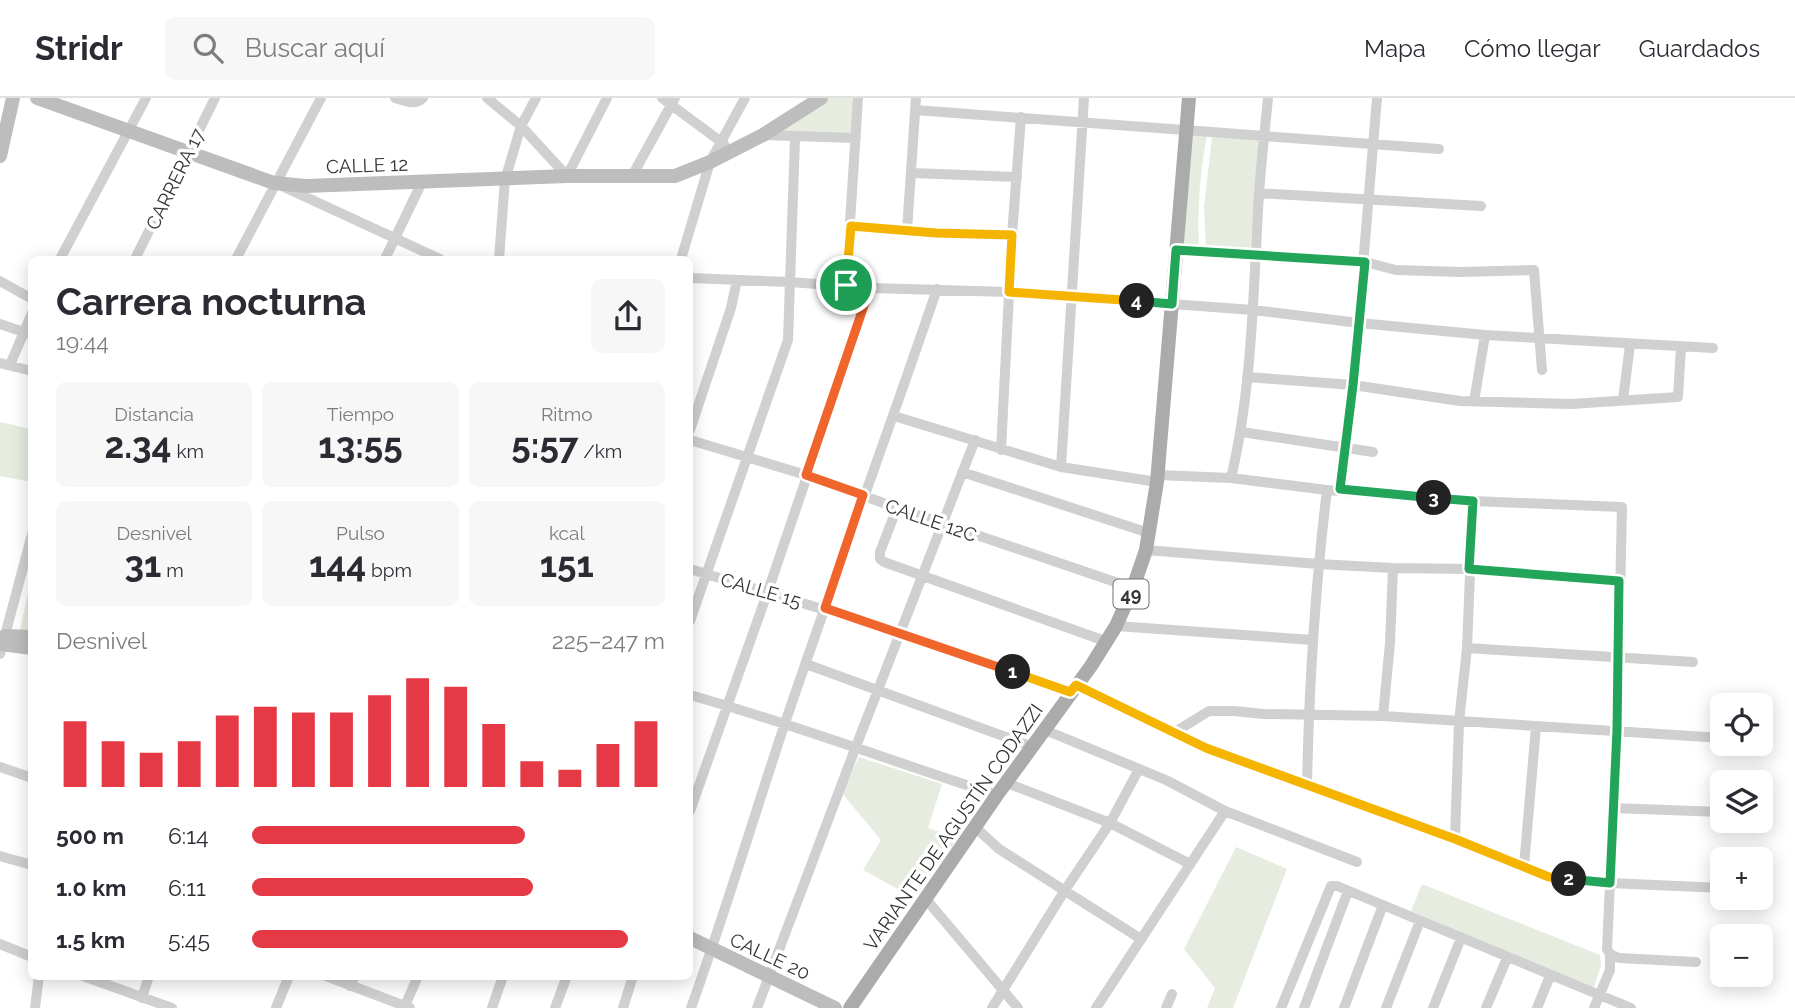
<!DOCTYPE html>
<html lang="es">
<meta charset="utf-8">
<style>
body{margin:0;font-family:Raleway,sans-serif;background:#f7f7f7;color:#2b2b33;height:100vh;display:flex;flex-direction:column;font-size:26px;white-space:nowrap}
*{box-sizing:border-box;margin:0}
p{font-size:23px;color:#7c7c81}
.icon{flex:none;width:38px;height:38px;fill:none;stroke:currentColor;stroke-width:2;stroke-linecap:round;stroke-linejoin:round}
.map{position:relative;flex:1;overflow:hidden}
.panel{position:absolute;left:28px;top:158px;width:665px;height:724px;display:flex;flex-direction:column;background:#fff;border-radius:10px;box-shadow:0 4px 18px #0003}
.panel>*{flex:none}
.fabs{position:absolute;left:1710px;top:595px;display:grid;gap:14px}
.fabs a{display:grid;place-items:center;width:63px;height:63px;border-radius:10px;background:#fff;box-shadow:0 4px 18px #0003;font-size:35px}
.pin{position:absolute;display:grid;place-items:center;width:60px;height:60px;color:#fff;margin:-30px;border:4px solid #fff;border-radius:50%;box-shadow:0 2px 7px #0007}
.km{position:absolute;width:35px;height:35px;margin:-18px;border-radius:50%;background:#222;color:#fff;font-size:19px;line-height:35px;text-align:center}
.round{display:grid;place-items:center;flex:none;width:74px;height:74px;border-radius:10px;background:#f7f7f7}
.head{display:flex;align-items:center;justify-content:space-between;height:119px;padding:0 28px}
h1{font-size:38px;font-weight:700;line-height:52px}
.figures{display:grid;grid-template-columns:repeat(3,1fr);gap:10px;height:119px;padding:7px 28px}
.figures div{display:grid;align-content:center;border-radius:10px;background:#f7f7f7;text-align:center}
.figures b{font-size:35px;font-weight:700}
.figures small{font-size:19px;font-weight:400}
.figures p{font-size:19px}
.chart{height:196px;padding:14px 28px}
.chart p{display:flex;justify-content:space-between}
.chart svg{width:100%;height:126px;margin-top:7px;stroke:#e63946;stroke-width:6}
ul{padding:0 28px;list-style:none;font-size:23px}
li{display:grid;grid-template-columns:112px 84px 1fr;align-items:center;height:52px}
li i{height:18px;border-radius:9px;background:#e63946}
header{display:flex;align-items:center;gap:42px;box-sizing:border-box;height:98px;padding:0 35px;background:#fff;border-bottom:2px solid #e1e1e2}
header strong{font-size:33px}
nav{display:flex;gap:38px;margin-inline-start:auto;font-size:24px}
.search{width:490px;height:63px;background:#f7f7f7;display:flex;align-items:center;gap:18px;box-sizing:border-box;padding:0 24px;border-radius:10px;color:#7c7c81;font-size:26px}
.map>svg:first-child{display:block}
</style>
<header>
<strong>Stridr</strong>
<div class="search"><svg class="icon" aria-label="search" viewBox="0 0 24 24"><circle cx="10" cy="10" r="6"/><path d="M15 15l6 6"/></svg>Buscar aquí</div>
<nav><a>Mapa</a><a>Cómo llegar</a><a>Guardados</a></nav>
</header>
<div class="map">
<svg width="1795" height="910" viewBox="0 0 1795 910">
<rect width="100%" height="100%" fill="#fff"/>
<path fill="#e6ecdf" d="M829 0H855L853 37 774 35Z
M1192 36 1207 37C1200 75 1197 111 1199 150H1183Z
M1212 39 1260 41 1250 154 1206 150 1204 109Z
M0 324 31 331V384L0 378Z
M31 481V536L19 537Z
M859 659 942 686 928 730 958 740 914 800 863 772 881 742 842 695Z
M1236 749 1287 771 1233 910H1207L1215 890 1184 851Z
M1422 786 1600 857 1601 868 1593 892 1411 813Z"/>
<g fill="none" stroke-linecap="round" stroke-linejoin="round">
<path stroke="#d0d0d0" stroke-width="10" d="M395 0C405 3 415 8 423 0
M487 0 521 28 567 78 607 0
M662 0 724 46
M915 12 1439 51
M763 37 856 40
M912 75 1017 79
M632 78 675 0
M284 89 440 161
M1259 95 1481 108
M851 128 936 135 1012 137
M907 132 916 0
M1176 152 1365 164 1396 172 1460 174 1534 172 1542 272
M60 161 146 0
M135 161 215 0
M236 161 321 0
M385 161 422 84
M499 161 505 82 521 28 536 0
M681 161 710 64 745 0
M690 180 790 184 871 190 1009 194 1253 212 1359 225 1485 237 1713 250
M0 183 32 201
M846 187 858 0
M0 226 32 237
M0 265 32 273
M10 267 32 215
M1247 279 1353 287 1460 303 1571 306 1678 299 1681 249
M1623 302 1630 247
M1474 304 1485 237
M894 318 1061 369 1157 384
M690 332 731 210 737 182
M1242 334 1373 354
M690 342 806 377 897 410 1133 490
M1001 352 1012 137 1021 19
M1061 369 1084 0
M962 374 1149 435
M1158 377 1231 380 1327 392 1473 403 1622 409 1617 632 1607 851 1610 856 1619 860 1696 864
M1231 380C1253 287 1253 191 1259 97 1261 64 1265 32 1268 0
M1340 392 1353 287 1377 0
M897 410 880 454V461L884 464 1105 543
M1146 452 1318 466 1393 470 1469 471 1619 483
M690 471 901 535 1070 594
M690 523 788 242 795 40
M1116 528 1313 542
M1467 550 1693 564
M0 556 32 436
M806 566 1033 649
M1076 587 1206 650 1455 741 1549 779 1610 785 1722 790
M690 597C793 626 894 664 997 697
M1383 618 1390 545 1393 470
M1045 632 1166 682 1225 713 1357 764
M1175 634 1209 613H1234L1264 616 1383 618 1722 640
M0 669 32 680
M1007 685 1110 725 1190 766
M1307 687C1309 589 1315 490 1327 392
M1613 710 1722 714
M690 713 768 493 871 190
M1760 716H1766
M975 729 999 751 1141 841
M1455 741 1459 624 1467 550 1473 403
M0 758 32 767
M1524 768 1536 629
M925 800 1018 910
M0 846 32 859
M83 878 172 910
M326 878 410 910
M350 888 355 878
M142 900 149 878
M35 910 39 878
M276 910 289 878
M404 910 418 878
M492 910 503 878
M555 910 567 878
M623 910 633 878
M691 910C725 815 754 718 786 622 835 478 888 335 937 191
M757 910 855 651 975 342
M992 910 1065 792 1110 725 1139 671
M1096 910 1225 713
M1166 910 1172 896
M1281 910 1331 788H1337L1631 910
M1304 910 1348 793
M1344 910 1383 807
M1386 910 1420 823
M1433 910 1461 840
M1486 910 1507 860
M1537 910 1550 878
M1594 910 1610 872V856"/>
<path stroke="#bdbdbd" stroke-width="14" d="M37 0 274 85 306 88 567 78H675L710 64 763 37 821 0
M0 58 13 0
M5 538 32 539
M0 546 32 550
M690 840 835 910"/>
<path stroke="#ababab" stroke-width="14" d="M850 910 997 697 1091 568 1116 528 1133 490 1146 452 1157 384 1189 0"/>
</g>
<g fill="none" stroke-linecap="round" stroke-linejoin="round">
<g stroke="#fff" stroke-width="14">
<path id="split-1" d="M846 187 870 190 806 377 863 397 825 510 1013 574"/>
</g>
<g stroke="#fff" stroke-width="14">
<path id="split-2" d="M1013 574 1070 594 1076 587 1206 650 1455 741 1549 779 1569 781"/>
</g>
<g stroke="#fff" stroke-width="14">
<path id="split-3" d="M1434 400 1473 403 1469 471 1619 483 1617 632 1610 785 1569 781"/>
</g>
<g stroke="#fff" stroke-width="14">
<path id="split-4" d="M1137 203 1172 206 1176 152 1365 164 1353 287 1340 391 1434 400"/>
</g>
<g stroke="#fff" stroke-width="14">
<path id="split-5" d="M846 187 851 128 936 135 1012 137 1009 194 1137 203"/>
</g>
<use href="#split-1" stroke="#f0652b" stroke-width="9"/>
<use href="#split-2" stroke="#f5b400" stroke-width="9"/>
<use href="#split-3" stroke="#22a559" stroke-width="9"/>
<use href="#split-4" stroke="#22a559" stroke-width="9"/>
<use href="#split-5" stroke="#f5b400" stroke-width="9"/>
</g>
<g text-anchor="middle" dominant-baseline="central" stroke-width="7" stroke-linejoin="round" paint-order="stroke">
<rect fill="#fff" stroke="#707070" stroke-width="2" x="1113.5" y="481.5" width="35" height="29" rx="5"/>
<g font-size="18" font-weight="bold" fill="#333">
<text x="1131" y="496">49</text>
</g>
<g font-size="19" fill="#333" stroke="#fff">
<text transform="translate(367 67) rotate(-2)">CALLE 12</text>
<text transform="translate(175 81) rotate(-64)">CARRERA 17</text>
<text transform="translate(931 422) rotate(19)">CALLE 12C</text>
<text transform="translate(761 492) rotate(16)">CALLE 15</text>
<text transform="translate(953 729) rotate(-55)">VARIANTE DE AGUSTÍN CODAZZI</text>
<text transform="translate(770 858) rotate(25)">CALLE 20</text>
</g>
</g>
</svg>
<div class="fabs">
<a><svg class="icon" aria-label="locate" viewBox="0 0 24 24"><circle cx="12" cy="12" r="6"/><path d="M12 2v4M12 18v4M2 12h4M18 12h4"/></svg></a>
<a><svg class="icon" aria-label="layers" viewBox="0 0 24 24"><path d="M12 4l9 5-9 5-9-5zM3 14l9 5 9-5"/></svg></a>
<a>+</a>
<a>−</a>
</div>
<div class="pin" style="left:846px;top:187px;background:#1e9e55"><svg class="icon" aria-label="arrive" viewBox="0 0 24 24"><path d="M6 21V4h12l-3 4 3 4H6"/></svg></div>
<b class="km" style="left:1013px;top:574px">1</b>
<b class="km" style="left:1569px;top:781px">2</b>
<b class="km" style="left:1434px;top:400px">3</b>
<b class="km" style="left:1137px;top:203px">4</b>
<section class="panel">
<div class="head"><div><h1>Carrera nocturna</h1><p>19:44</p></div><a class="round"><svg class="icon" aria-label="share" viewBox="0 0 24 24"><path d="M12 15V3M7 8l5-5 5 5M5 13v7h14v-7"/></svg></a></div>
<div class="figures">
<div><p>Distancia</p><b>2.34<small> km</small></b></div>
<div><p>Tiempo</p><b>13:55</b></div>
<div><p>Ritmo</p><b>5:57<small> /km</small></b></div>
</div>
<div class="figures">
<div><p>Desnivel</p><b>31<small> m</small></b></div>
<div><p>Pulso</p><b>144<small> bpm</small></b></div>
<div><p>kcal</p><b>151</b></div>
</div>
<div class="chart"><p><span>Desnivel</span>225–247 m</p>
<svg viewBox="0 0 160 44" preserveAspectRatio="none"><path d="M5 44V21M15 44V28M25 44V32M35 44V28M45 44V19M55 44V16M65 44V18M75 44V18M85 44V12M95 44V6M105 44V9M115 44V22M125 44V35M135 44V38M145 44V29M155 44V21"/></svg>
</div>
<ul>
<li><b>500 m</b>6:14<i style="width:66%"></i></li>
<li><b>1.0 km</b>6:11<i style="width:68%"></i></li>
<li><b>1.5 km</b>5:45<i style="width:91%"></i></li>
</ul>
</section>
</div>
